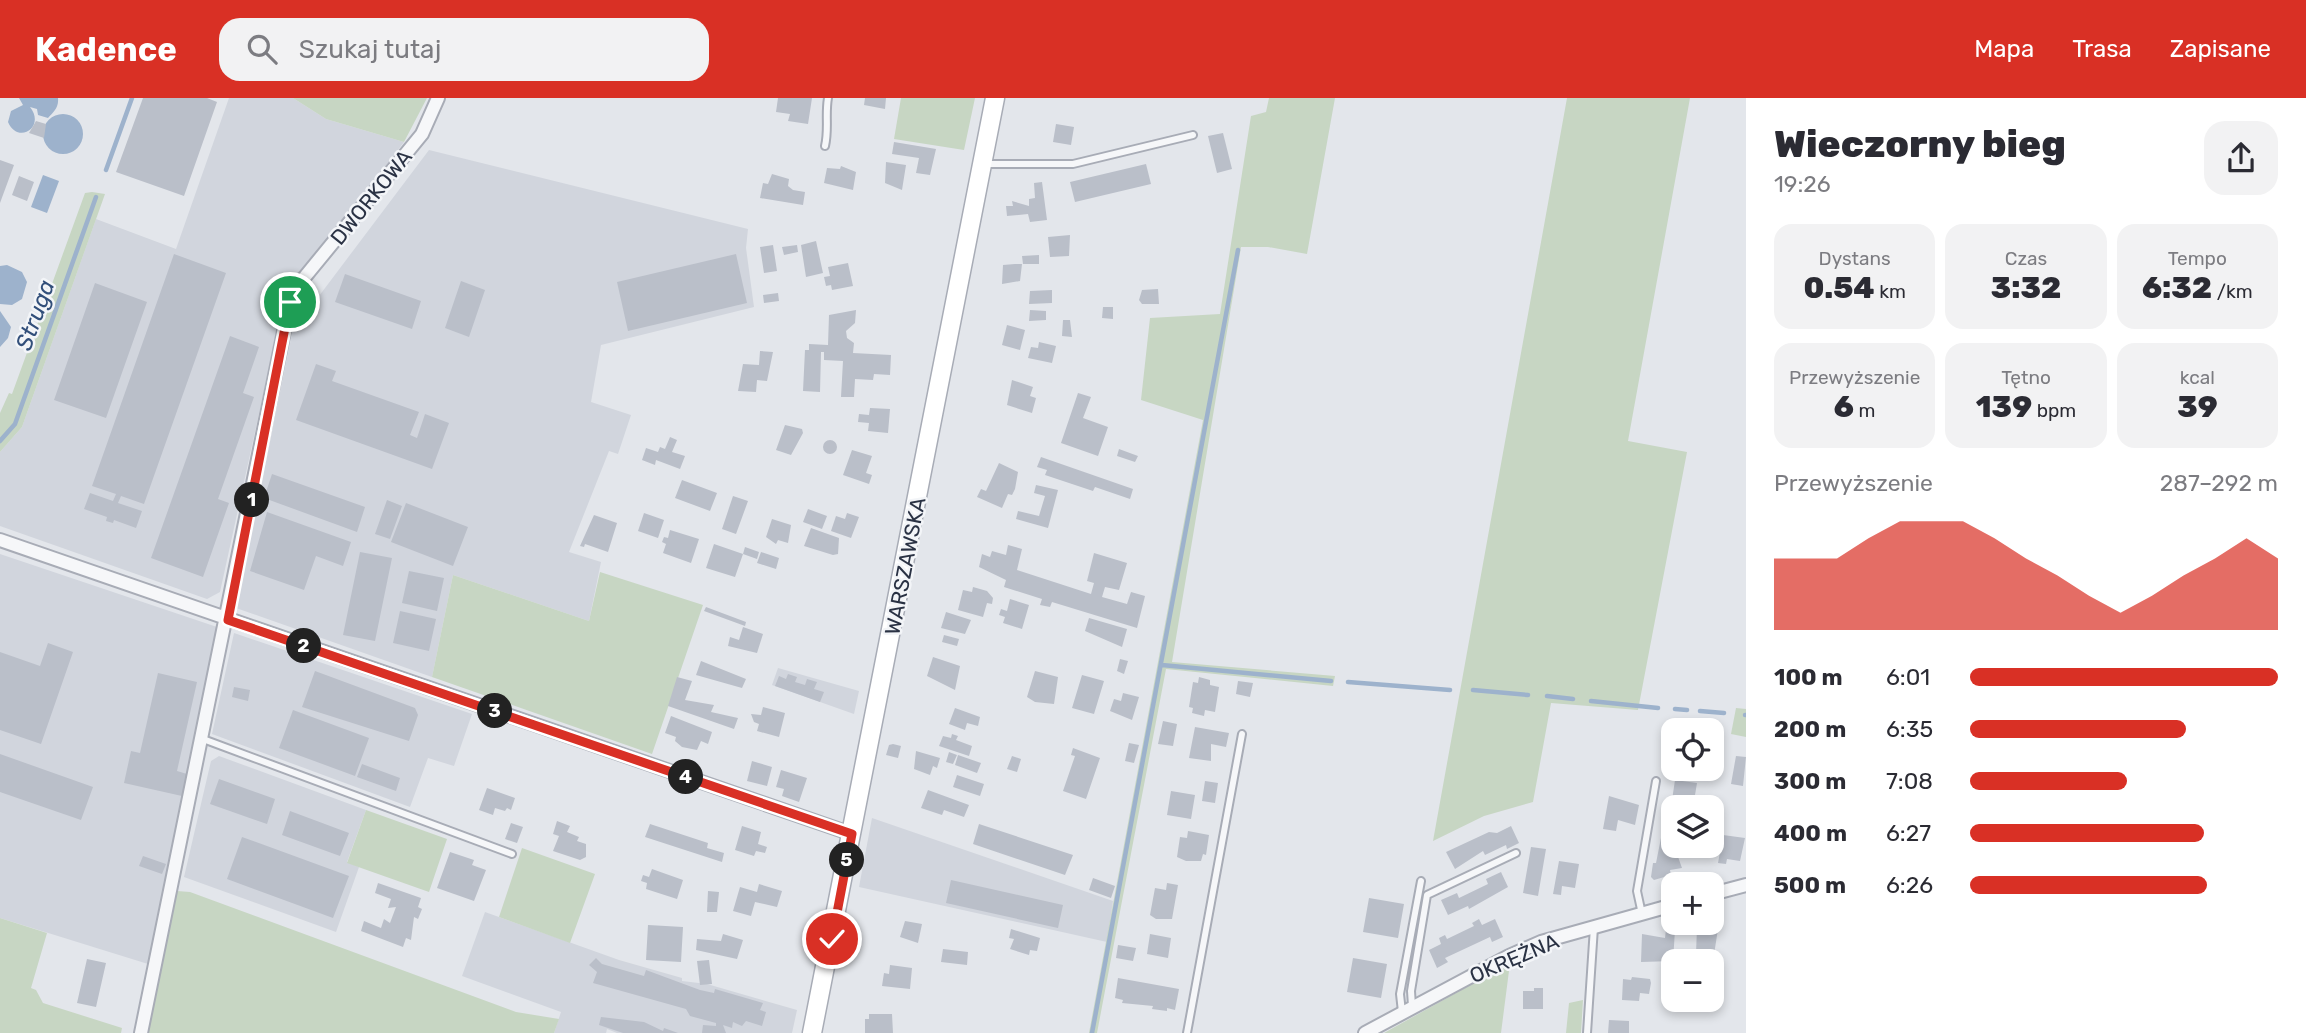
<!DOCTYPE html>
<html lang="pl">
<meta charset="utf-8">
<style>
body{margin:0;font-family:Rubik,sans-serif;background:#f2f2f3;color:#2b2b33;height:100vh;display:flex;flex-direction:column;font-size:26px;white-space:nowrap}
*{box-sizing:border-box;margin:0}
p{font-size:23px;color:#7c7c81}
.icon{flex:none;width:38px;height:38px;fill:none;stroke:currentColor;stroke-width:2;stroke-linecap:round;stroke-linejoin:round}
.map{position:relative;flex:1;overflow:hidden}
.side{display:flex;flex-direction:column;background:#fff;width:560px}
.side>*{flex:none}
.tools{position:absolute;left:1661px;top:620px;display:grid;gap:14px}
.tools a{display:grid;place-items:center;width:63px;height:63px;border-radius:14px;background:#fff;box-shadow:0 4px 10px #0003;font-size:35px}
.pin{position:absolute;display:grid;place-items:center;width:60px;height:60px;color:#fff;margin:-30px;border:4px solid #fff;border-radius:50%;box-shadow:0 2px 7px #0007}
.km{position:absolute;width:35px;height:35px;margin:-18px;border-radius:50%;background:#222;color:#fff;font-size:19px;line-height:35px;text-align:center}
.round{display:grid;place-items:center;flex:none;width:74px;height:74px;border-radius:21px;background:#f2f2f3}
.overview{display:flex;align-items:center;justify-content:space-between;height:119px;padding:0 28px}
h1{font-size:38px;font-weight:800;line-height:52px}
.metrics{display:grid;grid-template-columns:repeat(3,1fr);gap:10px;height:119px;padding:7px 28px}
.metrics div{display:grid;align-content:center;border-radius:18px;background:#f2f2f3;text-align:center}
.metrics b{font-size:30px;font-weight:800}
.metrics small{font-size:19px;font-weight:400}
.metrics p{font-size:19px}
.chart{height:196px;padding:14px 28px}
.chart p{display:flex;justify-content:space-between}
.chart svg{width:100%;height:126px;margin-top:7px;fill:#d93025;opacity:.7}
ul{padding:0 28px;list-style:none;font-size:23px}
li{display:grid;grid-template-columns:112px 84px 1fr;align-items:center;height:52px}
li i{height:18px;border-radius:9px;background:#d93025}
header{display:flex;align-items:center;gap:42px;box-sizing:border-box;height:98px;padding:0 35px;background:#d93025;color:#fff}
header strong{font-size:33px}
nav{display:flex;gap:38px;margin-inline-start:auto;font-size:24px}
.search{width:490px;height:63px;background:#f2f2f3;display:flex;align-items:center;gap:18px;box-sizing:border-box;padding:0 24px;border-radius:21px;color:#7c7c81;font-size:26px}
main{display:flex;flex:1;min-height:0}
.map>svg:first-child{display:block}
</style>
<header>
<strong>Kadence</strong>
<div class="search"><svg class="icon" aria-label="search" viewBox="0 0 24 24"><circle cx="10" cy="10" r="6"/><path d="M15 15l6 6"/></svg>Szukaj tutaj</div>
<nav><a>Mapa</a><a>Trasa</a><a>Zapisane</a></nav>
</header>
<main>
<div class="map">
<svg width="1746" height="935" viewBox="0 0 1746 935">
<rect width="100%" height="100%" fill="#e3e6eb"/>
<path fill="#d1d5dd" d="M229 0H293L326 21 404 44 290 195 279 224 220 494 207 501 0 428V354L22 329 96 121 176 151Z
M429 52 748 131 746 150 754 209 601 247 591 304 631 317 618 356 609 353 569 454 601 464 589 523 453 477 432 579 236 510 299 201 313 206Z
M0 456 217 529 221 538 148 866 0 820Z
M234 535 472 616 454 668 428 660 410 709 212 636Z
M778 570 859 593 854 616 772 587Z
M219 658 366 712 347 764 359 769 336 834 184 779 211 663Z
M872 720 1113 803 1107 844 859 789Z
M485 814 619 862 682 880V883L707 886 797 912 792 935H617L607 931 606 935H554L561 914 462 878Z"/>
<path fill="#c7d6c3" d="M293 0H427L404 44 326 21Z
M901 0H975L964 52 894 41Z
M1269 0H1335L1307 156 1268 149H1241L1172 564 1335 578 1333 588 1166 571 1097 935H1089L1203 322 1141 302 1150 220 1220 216 1251 18 1266 14Z
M1567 0H1690L1628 343 1687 354 1638 612 1551 605 1533 704 1484 718 1433 743Z
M92 94 105 96 22 329 0 354V315L9 295 12 296 85 95Z
M600 474 703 507 652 656 432 579 453 477 589 523Z
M1736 610 1746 611V639L1731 636Z
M366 712 447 741 429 794 347 765Z
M522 750 595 776 570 845 499 819Z
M177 793 190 794 516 914 559 921 554 935H147Z
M0 820 47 835 31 890 36 892 43 905 122 930 121 935H0Z
M1510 865 1501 935H1384Z
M1583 902 1581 935H1566L1569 905Z"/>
<path fill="#9db2cc" d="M19 0H58C59 10 53 14 48 20L38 17 37 11 30 9C46 29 18 47 8 24L11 13 23 7Z
M43 36a20 20 0 1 1 40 0a20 20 0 1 1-40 0Z
M43 77 59 83 47 115 31 109Z
M7 167 22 174 27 184 22 201 12 207 0 206V168Z
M0 213 11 229 8 240 0 249Z"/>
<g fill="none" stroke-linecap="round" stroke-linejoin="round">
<path stroke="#9db2cc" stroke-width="4.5" d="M106 72 132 0
M0 343 15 326 96 99
M1162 567 1331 583
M1348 584 1450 592
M1473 592 1528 597
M1547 598 1573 601
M1591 603 1658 610
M1675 611 1687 612
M1700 613 1724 615
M1745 617H1746
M1092 935 1238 152"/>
</g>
<path fill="#babfc9" d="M143 0H207L217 4 184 98 116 74Z
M778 0H812L808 26 788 23 790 16 776 14Z
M865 0H886L885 11 864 7Z
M36 23 46 26 44 40 29 35Z
M1056 26 1074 29 1071 47 1053 44Z
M1223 35 1232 71 1217 75 1208 38Z
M894 44 936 51 930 77 916 75 919 60 892 56Z
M0 62 14 67 0 105Z
M886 64 906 67 902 92 885 85Z
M1146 66 1151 86 1075 104 1070 84Z
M841 68 856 74 853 92 824 85 827 70 840 71Z
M772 76 789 81 788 88 793 92 805 94 803 107 760 100 763 85 768 86Z
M19 78 34 84 27 103 12 97Z
M1042 84 1047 122 1030 124 1028 116 1007 118 1006 108H1013L1012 103 1029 108V101L1035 100 1034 85Z
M1070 137 1069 158 1050 159 1048 139Z
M816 143 823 175 806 179 801 147Z
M773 147 777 173 764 175 760 149Z
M797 147 798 154 784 157 782 149Z
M174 156 226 175 144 406 121 398 118 405 142 413 136 430 114 422 113 425 106 423 107 419 84 411 90 395 113 403 116 396 92 388Z
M736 156 747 205 628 233 617 184Z
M1039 157V166H1023L1022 158Z
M848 165 853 188 832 192 831 187 826 188 824 179 830 178 828 169Z
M1015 166H1022L1020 183 1002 186 1003 167Z
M345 176 421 203 412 231 335 204Z
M461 183 485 192 469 239 445 230Z
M95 185 147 204 106 320 54 302Z
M1158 191 1159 206H1142L1139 202 1142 192Z
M1052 192V205L1029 206 1030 193Z
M778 195 779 203 764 205 763 197Z
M1103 209H1113V221L1102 220Z
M856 212 855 225 846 233 847 240 854 245 853 255 891 257 890 277 874 276 873 282 855 281 854 299H841L843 263 824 262V254H821L820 294 803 293 805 252H809V246L828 247 829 217Z
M1030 212 1046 213V222L1029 223Z
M1063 222H1070L1072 239 1062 238Z
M1007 227 1025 232 1020 252 1002 247Z
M230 238 259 249 243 295 254 299 218 401 229 405 203 479 151 460Z
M1039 244 1056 248 1052 265 1028 260 1031 249 1038 250Z
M760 253 773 254 767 283 757 282 756 294 738 293 743 266 759 267Z
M316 266 336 273 332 283 419 314 410 337 417 340 425 316 449 325 432 371 296 322Z
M1012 282 1033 289 1030 298 1036 300 1032 315 1007 307Z
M1078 295 1091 299 1083 320 1108 329 1098 358 1061 345Z
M870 310 890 311 888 335 868 333 869 325 858 324 859 316 869 317Z
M785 327 802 331 803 335 791 357 776 352Z
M670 339 677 342 672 354 685 358 680 371 656 362 655 367 642 362 646 350 658 354 660 349 665 351Z
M823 349a7 7 0 1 1 14 0a7 7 0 1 1-14 0Z
M1119 351 1138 358 1135 364 1117 358Z
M852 352 872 358 866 375 872 377 869 386 843 377Z
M1041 359 1133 391 1130 401 1095 389 1093 393 1045 377 1047 372 1037 369Z
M999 365 1018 374 1015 391 1012 397 1008 396 1002 410 977 399 981 391 986 393Z
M272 376 365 409 357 434 264 400Z
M682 382 717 395 710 413 675 400Z
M1036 387 1058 392 1048 430 1016 421 1018 413 1039 418 1045 398 1034 395Z
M733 398 748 403 736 436 722 431Z
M387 402 402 408 390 441 375 436Z
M406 405 468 429 453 468 391 444Z
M808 411 827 418 822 431 803 424Z
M267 414 351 444 343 468 316 458 304 492 250 473Z
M644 415 664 422 658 440 638 433Z
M847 415 859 419 851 440 831 433 836 418 845 421Z
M594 417 617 425 608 454 585 446 584 449 580 448Z
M772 421 791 427 788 445 778 442 776 446 766 439Z
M811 430 839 440 838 456 833 457 804 448Z
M670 432 699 441 691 465 663 455 666 446 662 444 664 439 668 440Z
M714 446 743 456 735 479 706 470Z
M1008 447 1022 451 1017 472 1091 496 1094 485 1087 483 1094 455 1127 465 1119 492 1105 489 1102 499 1127 506 1131 494 1145 498 1137 530 1052 504 1050 509 1040 507 1042 501 1004 489 1006 482 979 469 982 456 990 459 992 453 1006 457Z
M745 449 759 454 757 461 743 456Z
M360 454 392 460 375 543 343 537Z
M761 454 779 460 776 471 757 465Z
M409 473 444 480 437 513 402 505Z
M973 489 987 493 993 500 992 506 987 505 983 519 958 512 963 492 972 494Z
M1010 501 1029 507 1022 531 1003 525 1005 519 999 517 1001 511 1007 513Z
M706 509 746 524 745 528 704 513Z
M400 513 436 521 429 553 393 545Z
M946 514 971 522 965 536 941 530Z
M1089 520 1127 531 1122 549 1085 533Z
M743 529 763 536 757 555 728 548 730 539 739 542Z
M944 537 959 541 957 548 942 544Z
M48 545 73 554 41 646 0 632V554L40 568Z
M933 559 960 568 955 592 927 578Z
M1120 561 1128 563 1124 576 1117 573Z
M701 563 746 581 742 590 696 577Z
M315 573 415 610 418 617 409 643 302 609Z
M1035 573 1058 579 1054 606 1035 604 1027 599Z
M158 575 197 584 177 673 187 676 182 698 124 685 131 653 140 655Z
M788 576 797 579 795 584 805 587 807 581 817 584 814 591 824 594 820 604 775 588 779 578 786 581Z
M1082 577 1104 583 1094 616 1072 610Z
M677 579 692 583 685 602 714 607 711 614 738 620 734 631 668 608Z
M1199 579 1210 582V587L1219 589 1215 614 1205 612 1204 618 1192 615 1193 610 1189 609 1193 584 1198 585Z
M1238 583 1253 585 1250 599 1236 596Z
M234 589 250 592 248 603 232 599Z
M1123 595 1139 599 1132 622 1110 613 1114 601 1121 603Z
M763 609 785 615 779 639 757 633 759 626 754 624 751 616 761 617Z
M955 610 980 619 978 628 967 625 965 632 949 626Z
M293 612 369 640 355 678 279 650Z
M671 618 712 634 708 646 701 643 697 652 682 649 675 643 676 639 665 635Z
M1163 623 1177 626 1173 648 1158 646Z
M1195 629 1229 635 1226 649 1211 646V663L1189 660Z
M952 636 958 638 956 642 972 648 969 658 939 648 943 638 951 640Z
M1129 645 1139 647 1134 665 1125 663Z
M893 646 901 648 898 660 886 657 889 647Z
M1073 650 1100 660 1086 701 1063 693 1075 658 1071 657Z
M916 653 940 660 937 670 933 668 930 677 914 671Z
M949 654 957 657 953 666 946 664Z
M0 656 93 689 81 722 0 694Z
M958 657 981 665 977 675 955 667Z
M1012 658 1021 661 1017 674 1007 671Z
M1736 658 1746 659 1743 688 1731 686Z
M752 663 772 669 767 688 747 683Z
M362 666 400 680 396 693 357 679Z
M781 672 807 680 799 704 782 698 784 691 776 689Z
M957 677 984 686 980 698 953 689Z
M219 681 275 701 267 726 210 706Z
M1675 682 1697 685 1693 709H1671Z
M1205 683 1218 685 1215 705 1202 703Z
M487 690 515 700 511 712 507 710 505 713 495 710 493 717 479 712Z
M928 692 969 707 964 719 944 712 942 717 921 710Z
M1171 693 1195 697 1191 721 1167 717Z
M1609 698 1639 707 1635 727 1618 722 1616 733 1603 731Z
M290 713 349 735 340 758 282 737Z
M557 723 570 728 567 734 579 739 577 743 586 746V759L580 762 553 753 559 738 553 736Z
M511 725 523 729 517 745 505 741Z
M650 726 708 745 707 750 724 755 722 764 645 739Z
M979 726 1073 757 1065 777 973 746Z
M742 728 761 734 758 746 767 749 765 755 756 753 754 758 735 752Z
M1511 728 1519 745 1507 751 1506 747 1485 757 1483 753 1455 771 1446 754 1489 734 1497 735Z
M1188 733 1209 737 1206 757 1203 756 1201 763H1186L1177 759 1180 739 1187 740Z
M1723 737 1745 740 1740 763 1727 761 1726 766 1718 765Z
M242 739 349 778 333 820 227 781Z
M1661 740 1673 742 1674 755 1677 756 1682 770 1670 772 1671 777 1654 782 1651 779 1653 765H1656Z
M1531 749 1546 751 1538 798 1523 795Z
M450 754 474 762 472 767 486 772 474 803 437 790Z
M143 758 166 766 162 776 139 768Z
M1559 763 1579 766 1575 790 1562 788 1561 797 1553 796Z
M652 771 683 782 677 801 646 791 647 785 641 783 643 777 649 779Z
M1501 774 1508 789 1469 811 1468 808 1448 817 1441 802 1457 795 1459 800 1488 786 1486 781Z
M1093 780 1115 788 1111 800 1089 792Z
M951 782 1063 807 1058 830 946 805Z
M378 785 421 800 418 809 422 811 418 821 414 819 411 842 406 840 403 849 361 833 364 823 381 830 384 821 390 825 396 809 388 810 391 801 375 795Z
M1167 785 1178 787 1172 821H1156L1150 817 1155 790 1166 792Z
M759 786 782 793 777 809 755 804 751 818 733 813 740 789 757 794Z
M708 793 719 794 717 814H707Z
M1369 800 1404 806 1398 840 1363 834Z
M1479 821 1482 827 1495 821 1503 839 1492 844 1490 839 1445 860 1448 864 1437 870 1429 852 1441 846 1439 840 1445 837 1447 841 1474 828 1472 825Z
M905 823 922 826 918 845 900 839Z
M648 827 683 829 681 864 646 862Z
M1697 829 1718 831 1713 863H1689V855L1696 856Z
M1011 831 1040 840 1037 853 1030 852 1029 857 1010 851 1014 841 1009 840Z
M1666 831 1675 832 1673 863 1641 864 1642 836 1665 840Z
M723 836 743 842 737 861 696 852 697 841 721 843Z
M1150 836 1171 840 1168 860 1147 856Z
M1118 847 1136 850 1133 863 1116 860Z
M943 851 968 854 967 867 941 864Z
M596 860 602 866 644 878 646 872 700 892 714 895 715 891 763 905 760 912 766 914 762 928 746 923 742 928 733 924 732 930 723 927 726 935H702L703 927 716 928V925L690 918 686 911 593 885 597 874 589 867Z
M1353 860 1387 866 1381 900 1347 894Z
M87 861 106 865 96 909 77 905Z
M709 862 712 886 700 887 697 863Z
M890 867 912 870 910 891 882 888 884 875 889 876Z
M1632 879 1650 881 1651 885 1649 896 1640 895 1639 903 1622 902 1623 881 1631 882Z
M1118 880 1179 891 1175 912 1167 910V913L1152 911 1153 908 1122 905 1123 902 1115 900Z
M1534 890H1543V911H1523V893H1534Z
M869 916H892L893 935H865V921H869Z
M601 919 644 924 663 933 664 930 678 935H623L599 927Z
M1609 922 1629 923V935H1608Z"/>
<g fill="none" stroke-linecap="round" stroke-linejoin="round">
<g stroke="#a8acb6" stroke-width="10">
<path id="lane" d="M825 48C829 31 825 17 828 0
M985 66H1073L1193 37
M203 641 512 756
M1642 816 1637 793 1656 683
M1412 908 1411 893 1427 797 1516 755
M1402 914 1400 896 1421 783
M1187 935 1242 636
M1587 935 1594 829"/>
</g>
<g stroke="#a8acb6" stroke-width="16">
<path id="street" d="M0 442 852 736
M1712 796 1746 787
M141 935 290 204 299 186 422 36 438 0
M1365 935 1509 858 1541 844 1673 807"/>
</g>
<g stroke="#a8acb6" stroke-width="21">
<path id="secondary" d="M812 935 995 0"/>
</g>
<use href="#lane" stroke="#f6f7f9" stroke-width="6"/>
<use href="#street" stroke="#f6f7f9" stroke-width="12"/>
<use href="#secondary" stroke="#fff" stroke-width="18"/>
</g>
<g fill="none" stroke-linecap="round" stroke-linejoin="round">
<g stroke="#fff" stroke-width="14">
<path id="route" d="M290 204 228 522 852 736 832 841"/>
</g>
<use href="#route" stroke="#d93025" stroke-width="9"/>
</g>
<g text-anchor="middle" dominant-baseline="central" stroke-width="5" stroke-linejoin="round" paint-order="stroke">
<g font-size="21" fill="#2a3244" stroke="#f3f5f8">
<text transform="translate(371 99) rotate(-51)">DWORKOWA</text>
<text transform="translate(905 468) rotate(-79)">WARSZAWSKA</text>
<text transform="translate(1514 860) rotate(-23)">OKRĘŻNA</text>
</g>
<g font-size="23" font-style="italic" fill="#324f7a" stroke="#f3f5f8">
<text transform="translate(35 217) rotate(-70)">Struga</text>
</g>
</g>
</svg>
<div class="tools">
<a><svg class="icon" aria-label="locate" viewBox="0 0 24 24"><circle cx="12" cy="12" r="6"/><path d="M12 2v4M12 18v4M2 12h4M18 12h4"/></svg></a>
<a><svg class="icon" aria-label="layers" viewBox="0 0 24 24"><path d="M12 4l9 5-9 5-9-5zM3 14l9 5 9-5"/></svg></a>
<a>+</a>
<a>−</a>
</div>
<div class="pin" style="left:290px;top:204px;background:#1e9e55"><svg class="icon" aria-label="arrive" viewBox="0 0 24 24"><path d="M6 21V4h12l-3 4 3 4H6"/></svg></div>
<div class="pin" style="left:832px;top:841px;background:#d93025"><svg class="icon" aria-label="check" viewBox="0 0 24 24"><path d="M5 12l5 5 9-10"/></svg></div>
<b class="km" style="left:252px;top:402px">1</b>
<b class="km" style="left:304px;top:548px">2</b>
<b class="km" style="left:495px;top:613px">3</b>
<b class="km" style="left:686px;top:679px">4</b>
<b class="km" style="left:847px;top:762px">5</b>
</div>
<section class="side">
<div class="overview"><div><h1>Wieczorny bieg</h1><p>19:26</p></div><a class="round"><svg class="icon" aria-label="share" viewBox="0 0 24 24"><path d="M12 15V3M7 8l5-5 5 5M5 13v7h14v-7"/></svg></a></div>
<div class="metrics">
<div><p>Dystans</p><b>0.54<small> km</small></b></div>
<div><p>Czas</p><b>3:32</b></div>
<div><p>Tempo</p><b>6:32<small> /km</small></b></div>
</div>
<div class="metrics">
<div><p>Przewyższenie</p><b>6<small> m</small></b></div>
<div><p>Tętno</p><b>139<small> bpm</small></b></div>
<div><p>kcal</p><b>39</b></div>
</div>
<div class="chart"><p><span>Przewyższenie</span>287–292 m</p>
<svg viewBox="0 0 160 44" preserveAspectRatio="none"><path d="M0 44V19L10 19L20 19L30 12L40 6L50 6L60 6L70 12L80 19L90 25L100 32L110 38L120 32L130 25L140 19L150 12L160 19V44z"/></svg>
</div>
<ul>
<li><b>100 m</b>6:01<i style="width:100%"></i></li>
<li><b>200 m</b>6:35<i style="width:70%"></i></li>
<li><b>300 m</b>7:08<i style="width:51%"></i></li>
<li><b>400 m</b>6:27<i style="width:76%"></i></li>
<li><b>500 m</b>6:26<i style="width:77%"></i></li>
</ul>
</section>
</main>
